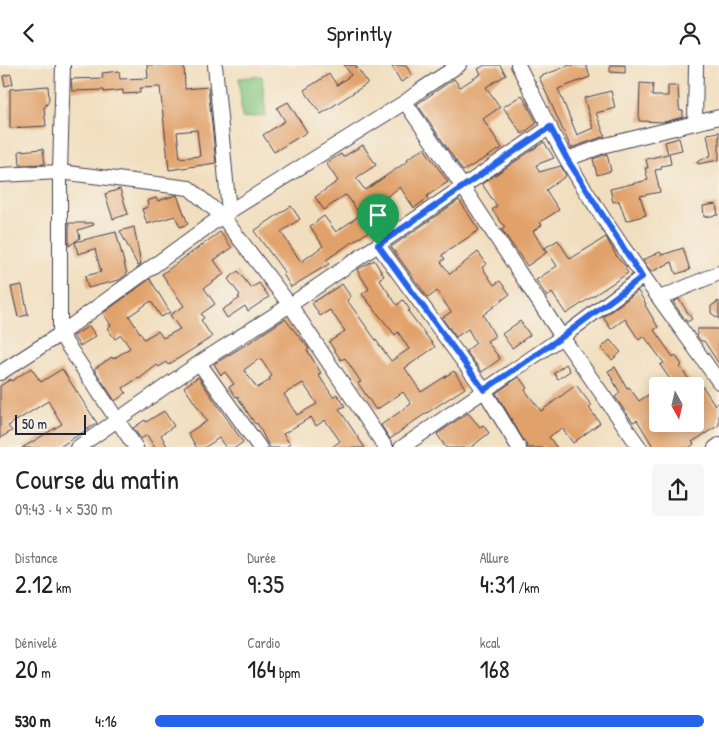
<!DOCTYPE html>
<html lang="fr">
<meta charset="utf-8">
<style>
body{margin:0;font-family:"Patrick Hand",sans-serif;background:#f6f6f6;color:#222;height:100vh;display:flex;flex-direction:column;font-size:19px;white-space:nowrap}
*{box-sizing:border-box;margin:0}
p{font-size:16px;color:#767676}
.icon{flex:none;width:28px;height:28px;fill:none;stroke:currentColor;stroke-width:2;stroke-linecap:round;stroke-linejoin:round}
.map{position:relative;height:382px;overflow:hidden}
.side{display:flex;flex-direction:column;background:#fff;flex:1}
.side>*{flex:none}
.needle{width:32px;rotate:172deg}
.fabs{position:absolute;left:649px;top:312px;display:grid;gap:10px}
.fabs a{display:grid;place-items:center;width:55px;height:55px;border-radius:5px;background:#fff;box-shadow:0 2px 12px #0003;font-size:25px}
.scale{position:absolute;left:15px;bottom:12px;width:71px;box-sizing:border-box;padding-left:5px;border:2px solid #22223b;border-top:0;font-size:14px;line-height:18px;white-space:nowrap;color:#22223b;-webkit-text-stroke:4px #f7f3e8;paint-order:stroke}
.pin{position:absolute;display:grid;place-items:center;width:42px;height:42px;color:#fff;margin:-51px -21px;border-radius:50% 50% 50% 0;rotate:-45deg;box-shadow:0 0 5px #0007}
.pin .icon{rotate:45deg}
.round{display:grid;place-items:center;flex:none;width:52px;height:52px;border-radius:5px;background:#f6f6f6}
.overview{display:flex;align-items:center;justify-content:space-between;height:85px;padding:0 15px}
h1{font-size:28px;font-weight:600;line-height:38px}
.stats{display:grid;grid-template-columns:repeat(3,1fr);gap:8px;height:85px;padding:5px 15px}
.stats div{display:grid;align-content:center}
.stats b{font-size:25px;font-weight:600}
.stats small{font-size:14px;font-weight:400}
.stats p{font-size:14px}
ul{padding:0 15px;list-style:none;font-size:16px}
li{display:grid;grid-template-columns:80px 60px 1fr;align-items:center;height:38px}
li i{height:12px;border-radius:6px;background:#2563eb}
header{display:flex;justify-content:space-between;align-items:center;height:65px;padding:0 15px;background:#fff;font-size:22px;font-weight:600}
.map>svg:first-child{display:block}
</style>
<header><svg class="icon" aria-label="back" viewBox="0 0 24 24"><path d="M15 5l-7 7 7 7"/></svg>Sprintly<svg class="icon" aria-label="person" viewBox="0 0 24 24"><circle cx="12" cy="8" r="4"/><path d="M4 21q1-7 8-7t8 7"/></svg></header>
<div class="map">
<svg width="719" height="383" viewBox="0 0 719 383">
<rect width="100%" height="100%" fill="#f7f3e8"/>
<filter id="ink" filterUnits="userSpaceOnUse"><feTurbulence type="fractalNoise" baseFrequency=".02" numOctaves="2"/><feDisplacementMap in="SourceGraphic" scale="10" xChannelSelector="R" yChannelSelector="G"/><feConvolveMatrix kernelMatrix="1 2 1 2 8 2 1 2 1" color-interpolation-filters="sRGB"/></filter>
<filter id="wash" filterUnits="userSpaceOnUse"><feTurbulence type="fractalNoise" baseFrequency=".0096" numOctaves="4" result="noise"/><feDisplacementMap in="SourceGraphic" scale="20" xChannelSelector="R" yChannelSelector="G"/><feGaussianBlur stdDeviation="1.12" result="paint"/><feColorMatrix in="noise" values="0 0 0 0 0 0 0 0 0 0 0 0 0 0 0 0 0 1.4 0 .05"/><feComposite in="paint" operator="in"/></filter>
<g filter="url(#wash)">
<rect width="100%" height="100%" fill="#f1debe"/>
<path fill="#85c57d" stroke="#54745c" d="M262 11 266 51 242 53 239 13Z"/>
<g id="blocks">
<path fill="#e1a16a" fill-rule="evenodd" d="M147 0H184L185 24 208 22 216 98 169 105 160 22 140 23V28L123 29V25L104 27V25L72 26 71 14 103 13 102 8 119 6 120 14 148 13ZM197 65 200 91 180 93 177 67Z
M344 0H355L368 18 321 49 304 25 329 9 337 20 351 10Z
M391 0H406L412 11 401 17Z
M485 0H500L506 10 486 22 500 42 483 54 502 83 463 106 417 39 454 14 460 22 481 9 478 4Z
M570 0H586L590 12 558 24 577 70 593 63 584 33 611 26 615 43 596 48 605 71 571 83 539 12Z
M610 0H625V8L610 7Z
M11 9 13 19 5 21 3 11Z
M640 18 653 19 652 31H668V21H678L679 41 680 46H683V52L664 57 639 56Z
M48 21 49 36 44 43 46 61 10 63V24Z
M522 30 537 58 522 69 503 42Z
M288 37 307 67 274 87 263 70 285 56 277 43Z
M719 67V95L698 99 697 97 711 90 707 69Z
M679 73 682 85 669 88 671 99 661 101 662 104 655 105 660 127 640 131 646 150 626 156 619 136 613 137 610 124 648 115 645 103H648L646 94 668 89 665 77Z
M544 77 554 93 536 100 539 107 561 101 566 111 546 125 559 145 540 157 542 160 533 166 546 188 527 201 502 165 505 162 492 145 497 141 482 119Z
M363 80 376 100 356 113 365 125 408 96 407 94 424 83 448 117 427 131 428 133 414 143 400 122 384 134 397 151 373 168 371 165 348 180 326 195 329 199 291 222 283 209 285 208 254 166 291 141 300 154 281 167 301 197 323 181 310 161 324 151 336 167 360 150 348 132 345 130 324 145 315 132 338 116 326 98 341 89 343 92Z
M43 84 45 99 20 100 19 86Z
M607 89 611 106 597 110 593 94Z
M120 124 128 149 113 154 105 129Z
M176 130H177L188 159 180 162 175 151 147 159 142 144 148 142 147 136 156 133 158 136Z
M459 135 479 165 442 190 445 194 441 197 450 209 478 187 487 199 482 202 494 220 500 216 510 229 483 250 495 271 487 276 500 294 482 307 466 286 476 278 468 264 456 272 442 253 451 247 437 226 428 233 391 182Z
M716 139 718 150 704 152 703 141Z
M69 158H93L94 160 78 165 80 173 69 181Z
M134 162 141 199 138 201 120 166Z
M116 167 127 209 119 215 88 223 85 211 101 207 95 184 78 189 75 177Z
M220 167 232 183 214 195 224 209 204 223 215 239 201 249 204 253 201 255 212 272 168 300 166 297 159 302 157 300 139 314 138 313 123 323 126 328 115 336 94 304 112 292 113 294 130 283 121 270 115 274 107 263 111 260 103 248 150 214 170 247 161 252 151 236 129 251 144 274 158 266 163 273 180 264 170 250 184 241 162 209Z
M606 172 617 192 627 203 625 204 628 208 566 249 552 228 547 232 536 215 557 201 545 183 558 175 570 194Z
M683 183 690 205 676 209 672 197 651 207 643 195 660 187 662 190Z
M374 195 384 211 379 214 397 240 403 235 410 245 408 246 435 282 405 303 421 327 454 306 465 323 416 355 390 374 381 360 411 339 403 327 376 345 358 318 361 317 345 293 341 295 329 277 345 266 330 245 320 251 312 238 342 219 351 232 347 235 391 296 409 284 398 267 395 270 362 229 369 224 357 205Z
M238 206 251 223 259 218 269 232 248 246 245 241 227 253 222 245 240 233 238 232 240 230 228 214Z
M22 220 28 250 18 252 11 222Z
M638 226 646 239 645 240 658 262 654 265 673 292 675 290 682 300 680 302 694 321H675L660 300 664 298 644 271 639 275 625 254 611 264 603 252Z
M679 234 692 254 687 257 673 237Z
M719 236V254L711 248V241Z
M285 254 309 284 307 285 321 308 318 309 333 332 337 329 345 341 339 344 365 383H331L340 376 325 355 316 361 311 352 283 369 290 379 285 383H270L257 358 255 359 237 331 236 332 229 322 234 319 225 307 221 310 214 299 250 277ZM260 293 272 311 269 313 270 315 257 323 244 305ZM303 318 317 339 297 350 284 329Z
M520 256 530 270 512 283 502 269Z
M89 261 96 271 80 281 73 271Z
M697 264H719V299L704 276H701L697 271Z
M610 275 621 287 612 295 601 283Z
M566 299 570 306 558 314 554 308Z
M615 302 627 323 629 322 639 336 654 326 658 330V359H675L679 365 683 363 685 365 695 359V323L703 322 715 340 719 337V360L692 377 694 379 689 383H654L637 355 633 357 615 332 620 328 608 306Z
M31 303 41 317 62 304 97 358 58 383H22L62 359 48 336 8 361 12 366 0 373V321L11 314 12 316Z
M198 312 243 377 235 383H226L219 373 204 383H197L188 368 207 356 184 322Z
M519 312 527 323 525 325 541 346 576 320 592 341 589 343 600 358 573 378 562 363 549 372 557 383H528L496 328Z
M164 346 174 361 161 370 168 383H155L147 370 141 374 133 363 145 355 146 357Z
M468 348 480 362 483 360 489 368 470 383H446L437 369Z"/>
</g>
</g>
<g filter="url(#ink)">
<use href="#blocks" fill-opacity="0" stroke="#413e4f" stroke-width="1"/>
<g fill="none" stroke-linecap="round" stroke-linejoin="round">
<g stroke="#413e4f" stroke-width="16">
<path id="minor" d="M63 0 60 107V269L136 383
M215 0 229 147
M518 0C534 31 549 64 567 95 612 172 667 243 719 317
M405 37 463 122 562 272 640 383
M695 58 696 0
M567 94 606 80 719 52
M0 110 60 107 189 123 222 151 290 240 386 383
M378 180 484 325 519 383
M660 233 719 208
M199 298 260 383
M0 308 60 269 222 151 405 37 422 24 459 0
M77 383 199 298 290 240 550 62
M401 383 562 272 642 212
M715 383 719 380"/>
</g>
<use href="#minor" stroke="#fff" stroke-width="14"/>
</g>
</g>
<g fill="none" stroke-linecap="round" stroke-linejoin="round" filter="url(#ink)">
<g stroke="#fff" stroke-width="10">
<path id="route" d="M550 62 567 94 642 212 562 272 484 325 378 180Z"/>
</g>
<use href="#route" stroke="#2563eb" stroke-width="6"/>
</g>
</svg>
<div class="fabs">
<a><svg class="needle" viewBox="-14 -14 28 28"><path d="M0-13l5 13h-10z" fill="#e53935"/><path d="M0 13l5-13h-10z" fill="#767676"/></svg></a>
</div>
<div class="scale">50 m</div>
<div class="pin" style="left:378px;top:180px;background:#1e9e55"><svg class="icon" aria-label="arrive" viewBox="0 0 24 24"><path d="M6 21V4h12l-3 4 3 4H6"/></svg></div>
</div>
<section class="side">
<div class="overview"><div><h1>Course du matin</h1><p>09:43 · 4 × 530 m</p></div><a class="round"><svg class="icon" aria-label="share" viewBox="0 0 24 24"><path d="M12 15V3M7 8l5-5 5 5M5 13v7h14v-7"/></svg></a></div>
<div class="stats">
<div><p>Distance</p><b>2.12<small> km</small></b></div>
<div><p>Durée</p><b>9:35</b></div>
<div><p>Allure</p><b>4:31<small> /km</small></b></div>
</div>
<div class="stats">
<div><p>Dénivelé</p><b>20<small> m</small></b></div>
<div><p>Cardio</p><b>164<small> bpm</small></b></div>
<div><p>kcal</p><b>168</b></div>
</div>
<ul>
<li><b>530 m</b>4:16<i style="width:100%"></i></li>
</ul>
</section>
